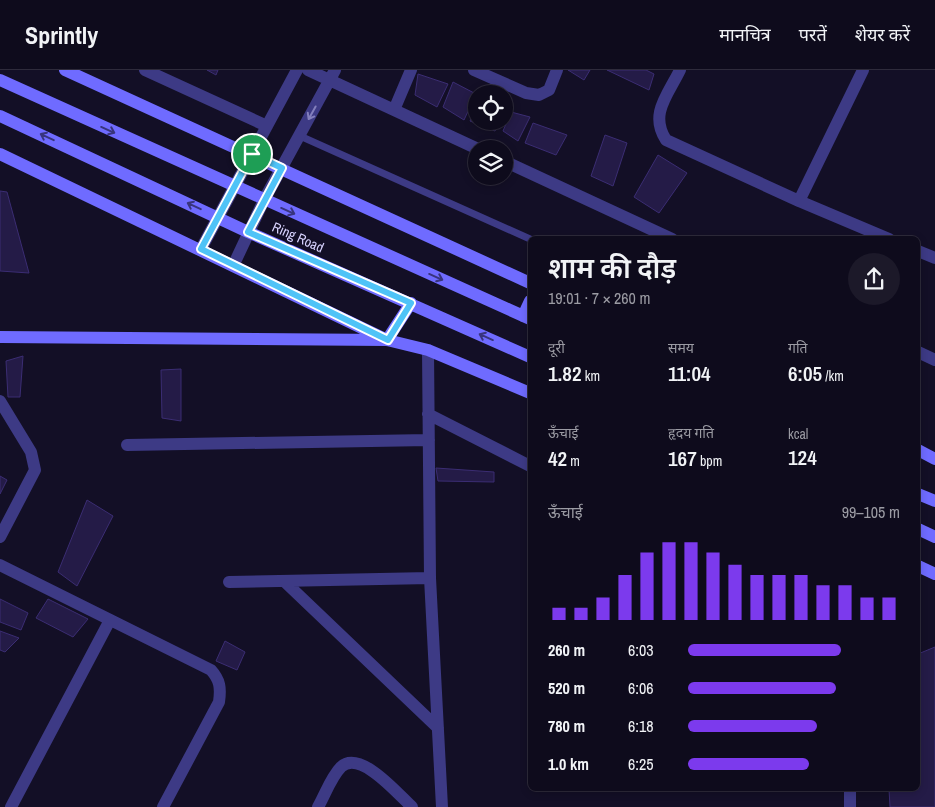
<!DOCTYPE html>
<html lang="hi">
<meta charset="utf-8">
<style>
body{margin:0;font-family:"Archivo Narrow","Noto Sans Devanagari",sans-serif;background:#1c1929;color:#f1f3f6;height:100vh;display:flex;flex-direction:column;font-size:19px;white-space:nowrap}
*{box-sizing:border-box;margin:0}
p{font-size:16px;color:#9b9ba3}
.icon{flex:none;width:28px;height:28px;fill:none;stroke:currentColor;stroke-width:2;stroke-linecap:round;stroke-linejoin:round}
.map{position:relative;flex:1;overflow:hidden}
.drawer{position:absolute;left:528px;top:166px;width:392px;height:555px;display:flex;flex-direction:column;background:#0e0b1c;border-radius:8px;box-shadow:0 2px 8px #0003,0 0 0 1px #2e2b3b}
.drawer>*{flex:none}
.buttons{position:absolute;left:468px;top:15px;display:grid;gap:10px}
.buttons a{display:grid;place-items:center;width:45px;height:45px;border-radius:50%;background:#0e0b1c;box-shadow:0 2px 8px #0003,0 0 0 1px #2e2b3b;font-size:25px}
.pin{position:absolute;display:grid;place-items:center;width:42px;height:42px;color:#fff;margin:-21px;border:2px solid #fff;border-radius:50%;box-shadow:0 1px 5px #0007}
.round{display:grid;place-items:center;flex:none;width:52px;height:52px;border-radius:26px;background:#1c1929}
.headline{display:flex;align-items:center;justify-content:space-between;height:85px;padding:0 20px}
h1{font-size:28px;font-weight:600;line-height:38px}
.metrics{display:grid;grid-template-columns:repeat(3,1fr);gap:8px;height:85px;padding:5px 20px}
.metrics div{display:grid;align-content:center}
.metrics b{font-size:21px;font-weight:600}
.metrics small{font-size:14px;font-weight:400}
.metrics p{font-size:14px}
.chart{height:140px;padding:10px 20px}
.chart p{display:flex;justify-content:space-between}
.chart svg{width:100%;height:90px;margin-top:5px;stroke:#7c3aed;stroke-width:6}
ul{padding:0 20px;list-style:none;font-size:16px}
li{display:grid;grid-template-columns:80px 60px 1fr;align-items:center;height:38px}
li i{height:12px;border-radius:6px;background:#7c3aed}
header{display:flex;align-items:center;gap:30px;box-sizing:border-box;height:70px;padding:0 25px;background:#0e0b1c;border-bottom:1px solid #2e2b3b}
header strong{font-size:24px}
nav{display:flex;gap:28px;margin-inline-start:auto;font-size:18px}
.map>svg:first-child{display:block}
</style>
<header>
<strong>Sprintly</strong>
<nav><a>मानचित्र</a><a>परतें</a><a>शेयर करें</a></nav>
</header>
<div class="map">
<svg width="935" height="737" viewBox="0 0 935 737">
<rect width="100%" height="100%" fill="#130f26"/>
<path fill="#241b47" stroke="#3b2d73" d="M207 0H218L216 5Z
M568 0H590L584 10Z
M607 0H646L654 4 649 20Z
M418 4 448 14 437 37 415 25Z
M453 12 476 24 464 50 443 37Z
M476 39V51H500L495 61 470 51Z
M511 42 530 47 518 71 503 61Z
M533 53 567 65 556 85 525 73Z
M605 65 627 73 613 116 591 106Z
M658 85 687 103 659 143 634 127Z
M0 121 7 122 29 203 0 201Z
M23 286 20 327H8L6 291Z
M181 299V351L162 348 161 300Z
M436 398 494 402V412L438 411Z
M0 406 7 410 0 424Z
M87 430 113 446 77 516 58 502Z
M0 529 28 543 21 560 0 552Z
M48 529 88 549 73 567 36 548Z
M0 561 19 568 5 582 0 580Z
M225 571 245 582 237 600 216 591Z
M935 577V737H890L889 719H918V584Z"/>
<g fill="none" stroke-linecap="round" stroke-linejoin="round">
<path stroke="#3d3a85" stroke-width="7" d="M300 66 530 169"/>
<path stroke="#3d3a85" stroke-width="12" d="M145 0 267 56
M308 0 478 79
M474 0 526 23 539 25 549 20 557 0
M680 0C668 25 649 44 666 70L799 131
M863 0 799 131 889 169
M394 40 411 0
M504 91 672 169
M201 179 297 0
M918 181 935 188
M234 194 264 130 335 0
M428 280 430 508 442 737
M918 282 935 290
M0 331 31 382 35 400 0 467
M428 344 530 396
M127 375 429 370
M0 495 211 600C220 610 221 618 219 632L163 737
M284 511 438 658
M229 512 430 508
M850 719V737
M11 737 110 550
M318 737C325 725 331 707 341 697 360 679 398 724 412 737"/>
<path stroke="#6f6bff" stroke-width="12" d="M65 0 530 213
M0 10 530 249
M0 46 248 162 530 287
M0 84 387 270 411 233
M523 246 530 231
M0 267 387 270 428 280 530 323
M918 380 935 389
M918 424 935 431
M918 459 935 467
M918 496 935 504"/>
</g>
<defs><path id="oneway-shaft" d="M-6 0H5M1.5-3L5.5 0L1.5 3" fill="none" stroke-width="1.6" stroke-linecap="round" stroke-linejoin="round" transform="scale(1.25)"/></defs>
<use stroke="#837fbc" href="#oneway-shaft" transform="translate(312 43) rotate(119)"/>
<g stroke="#38347d">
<use href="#oneway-shaft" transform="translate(108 60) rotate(24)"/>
<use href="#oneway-shaft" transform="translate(47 67) rotate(-155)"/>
<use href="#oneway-shaft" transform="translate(194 136) rotate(-155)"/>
<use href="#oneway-shaft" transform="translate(288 141) rotate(24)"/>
<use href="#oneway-shaft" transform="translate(436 207) rotate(24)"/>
<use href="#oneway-shaft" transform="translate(486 267) rotate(-156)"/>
</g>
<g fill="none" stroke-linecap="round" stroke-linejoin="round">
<g stroke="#fff" stroke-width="10">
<path id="route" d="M252 84 282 98 248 162 411 233 388 270 201 179Z"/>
</g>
<use href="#route" stroke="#4fc3f7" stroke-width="6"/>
</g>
<g text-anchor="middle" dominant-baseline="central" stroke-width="5" stroke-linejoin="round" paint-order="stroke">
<g font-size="14" fill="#d9d4ff" stroke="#130f26">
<text transform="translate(298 167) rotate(24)">Ring Road</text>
</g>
</g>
</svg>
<div class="buttons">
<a><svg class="icon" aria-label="locate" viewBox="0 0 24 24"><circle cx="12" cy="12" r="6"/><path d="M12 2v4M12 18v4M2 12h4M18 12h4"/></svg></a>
<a><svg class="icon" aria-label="layers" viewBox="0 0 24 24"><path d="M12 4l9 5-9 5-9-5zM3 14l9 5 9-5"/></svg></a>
</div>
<div class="pin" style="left:252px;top:84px;background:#1e9e55"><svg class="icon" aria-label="arrive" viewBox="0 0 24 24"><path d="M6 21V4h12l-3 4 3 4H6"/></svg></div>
<section class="drawer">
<div class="headline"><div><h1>शाम की दौड़</h1><p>19:01 · 7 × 260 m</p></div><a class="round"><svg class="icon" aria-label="share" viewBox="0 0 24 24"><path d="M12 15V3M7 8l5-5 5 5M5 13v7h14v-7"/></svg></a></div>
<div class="metrics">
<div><p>दूरी</p><b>1.82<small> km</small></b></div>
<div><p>समय</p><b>11:04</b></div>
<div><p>गति</p><b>6:05<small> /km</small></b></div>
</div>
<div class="metrics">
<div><p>ऊँचाई</p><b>42<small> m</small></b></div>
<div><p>हृदय गति</p><b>167<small> bpm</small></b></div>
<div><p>kcal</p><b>124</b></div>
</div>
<div class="chart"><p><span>ऊँचाई</span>99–105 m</p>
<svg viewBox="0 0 160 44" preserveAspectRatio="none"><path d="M5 44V38M15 44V38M25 44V33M35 44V22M45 44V11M55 44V6M65 44V6M75 44V11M85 44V17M95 44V22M105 44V22M115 44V22M125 44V27M135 44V27M145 44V33M155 44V33"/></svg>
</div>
<ul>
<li><b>260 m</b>6:03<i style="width:72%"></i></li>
<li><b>520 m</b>6:06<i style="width:70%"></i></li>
<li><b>780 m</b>6:18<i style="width:61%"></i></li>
<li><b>1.0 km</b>6:25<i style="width:57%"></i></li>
</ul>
</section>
</div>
